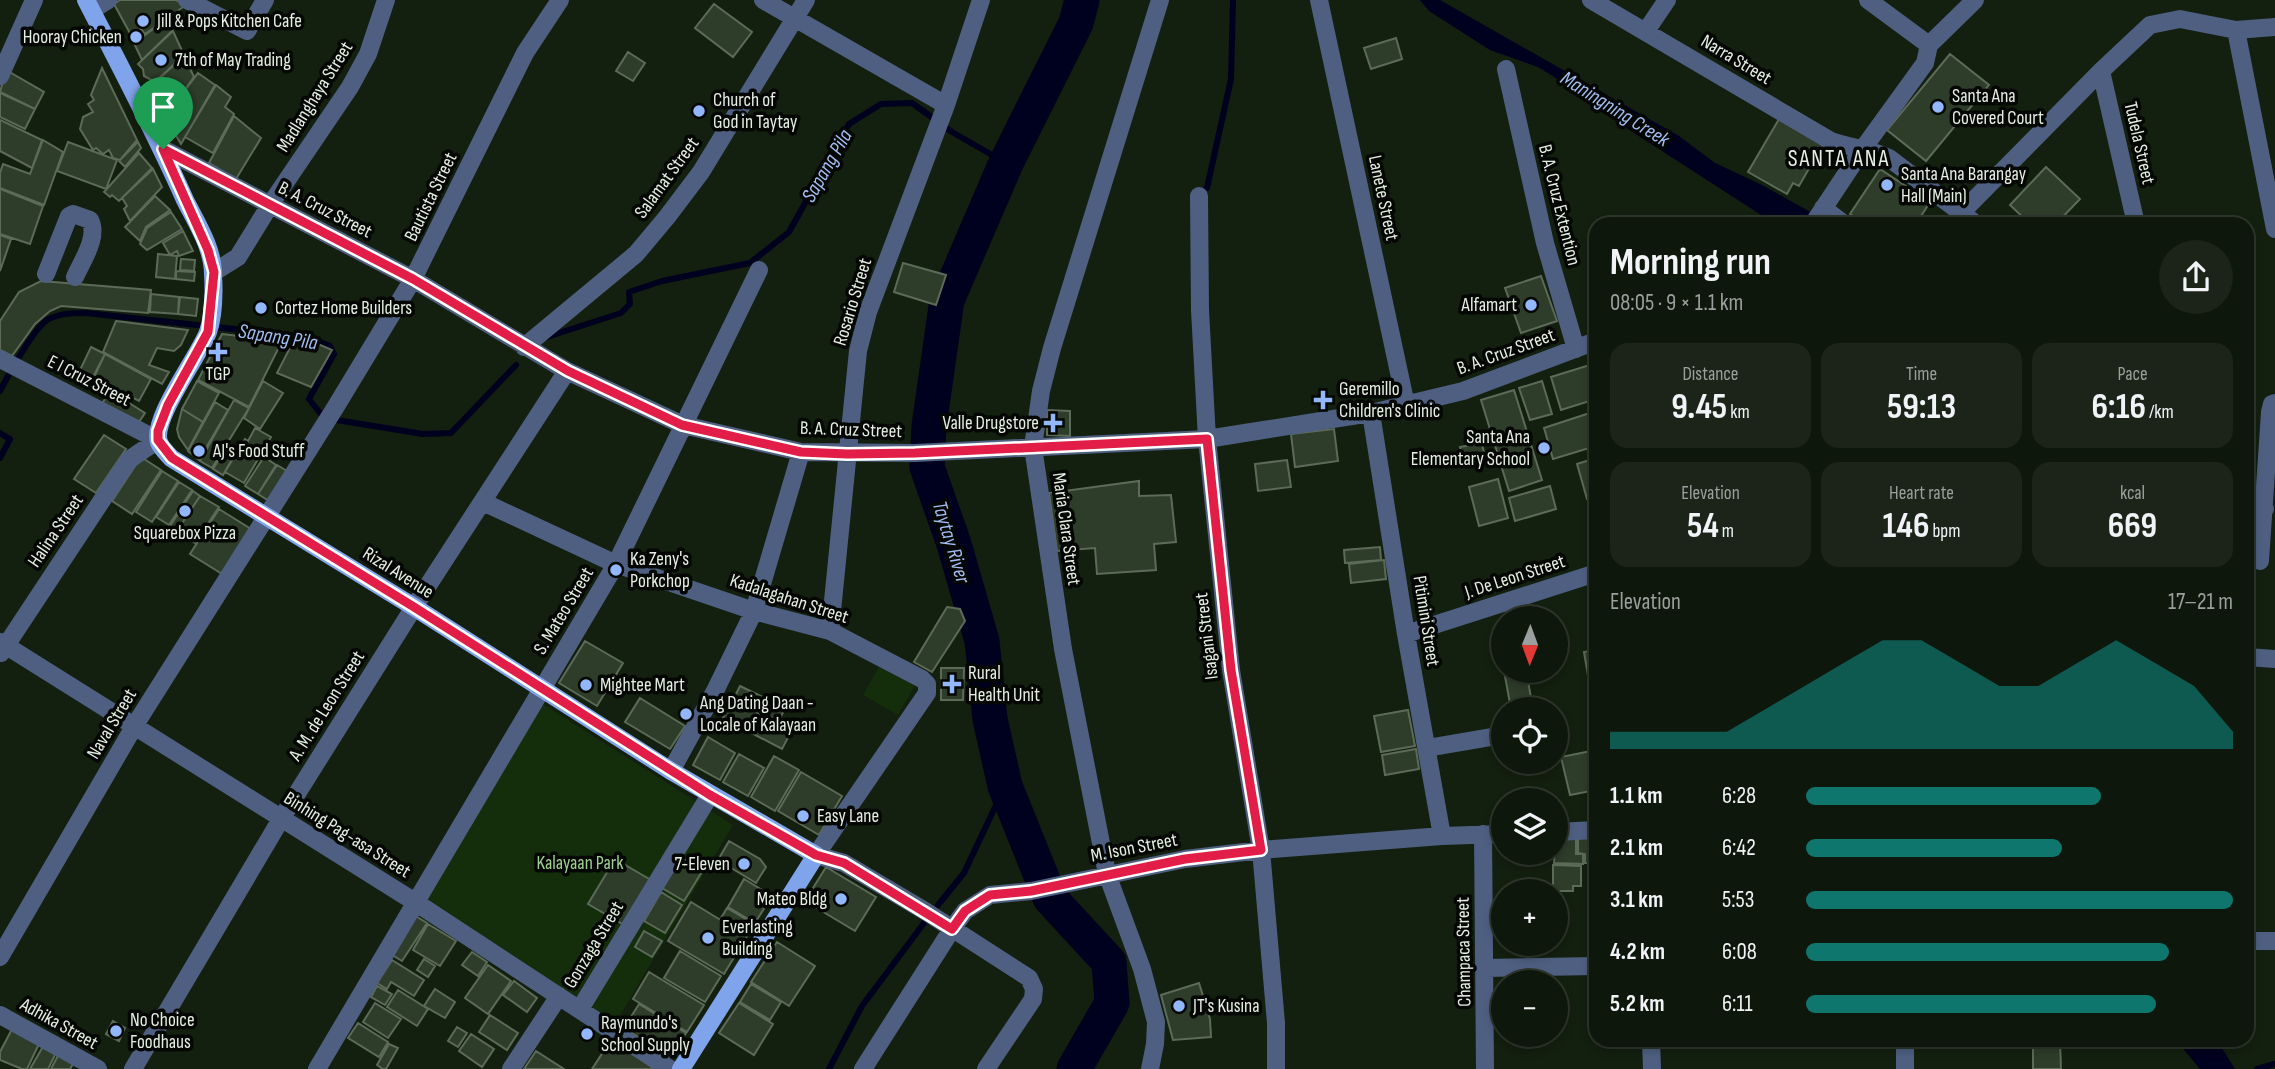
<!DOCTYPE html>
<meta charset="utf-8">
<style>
body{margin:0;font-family:"Sofia Sans Condensed",sans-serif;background:#1c2419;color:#f1f3f6;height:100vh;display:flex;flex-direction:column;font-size:26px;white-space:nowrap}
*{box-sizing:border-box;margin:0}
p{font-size:23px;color:#9b9f9d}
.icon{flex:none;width:38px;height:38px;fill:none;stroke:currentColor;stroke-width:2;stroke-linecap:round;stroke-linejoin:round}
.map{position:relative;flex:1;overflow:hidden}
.drawer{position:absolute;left:1589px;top:217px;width:665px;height:830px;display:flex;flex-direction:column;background:#0e170b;border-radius:21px;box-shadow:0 4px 10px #0003,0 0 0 2px #2e362c}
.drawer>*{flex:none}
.needle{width:46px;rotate:181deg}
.tools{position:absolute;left:1491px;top:606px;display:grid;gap:14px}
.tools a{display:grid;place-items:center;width:77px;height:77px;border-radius:50%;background:#0e170b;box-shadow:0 4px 10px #0003,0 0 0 2px #2e362c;font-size:35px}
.pin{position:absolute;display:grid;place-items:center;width:60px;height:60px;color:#fff;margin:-72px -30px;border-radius:50% 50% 50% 0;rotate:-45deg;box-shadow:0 0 7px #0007}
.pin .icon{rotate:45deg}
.round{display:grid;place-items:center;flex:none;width:74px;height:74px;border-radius:37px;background:#1c2419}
.headline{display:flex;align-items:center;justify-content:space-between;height:119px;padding:0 21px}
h1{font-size:38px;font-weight:700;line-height:52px}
.metrics{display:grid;grid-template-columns:repeat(3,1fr);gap:10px;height:119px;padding:7px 21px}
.metrics div{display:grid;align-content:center;border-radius:18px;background:#1c2419;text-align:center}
.metrics b{font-size:35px;font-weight:700}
.metrics small{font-size:19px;font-weight:400}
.metrics p{font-size:19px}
.chart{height:196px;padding:14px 21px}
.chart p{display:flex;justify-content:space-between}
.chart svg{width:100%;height:126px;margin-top:7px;fill:#0f766e;opacity:.7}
ul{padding:0 21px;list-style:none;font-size:23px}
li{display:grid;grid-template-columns:112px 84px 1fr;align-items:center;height:52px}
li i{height:18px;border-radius:9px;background:#0f766e}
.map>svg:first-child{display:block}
</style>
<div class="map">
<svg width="2275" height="1069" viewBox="0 0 2275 1069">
<rect width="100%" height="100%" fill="#131f0f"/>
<path fill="#142e0c" d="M880 665 915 685 898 715 863 695Z
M543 704 733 825 615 1024 427 901Z"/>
<path fill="#00011f" d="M1420 0H1440L1679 136 1715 163 1760 184 1832 224H1775L1628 129 1564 83 1538 67 1490 50 1429 11Z
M2176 1040H2217L2235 1069H2200Z"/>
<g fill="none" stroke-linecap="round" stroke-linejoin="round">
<path stroke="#00011f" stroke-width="6" d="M1207 188 1231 79 1233 0
M547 337 621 313 630 304 629 292 662 281 750 263 789 232 849 124 881 104 912 103 952 132 1006 163
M0 391C9 374 33 330 47 320 59 313 73 313 86 313L308 337 330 346 334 354 309 399 324 418 423 434 451 433 516 365
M0 433 10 439 0 458
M938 905 964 873 1005 786
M829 1069 862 1006 924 923
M2257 1069 2275 1064"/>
<path stroke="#00011f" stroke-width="35" d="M1074 1069 1112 1003 1109 962 1050 898 1005 786 990 719 982 641 954 544 927 467 929 426 947 300 1006 163 1076 23 1082 0"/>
</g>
<path fill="#2e3c2a" stroke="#5c6b58" stroke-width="2" d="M120 0H176L186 5 145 34 141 29 131 35 114 4Z
M714 4 752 32 733 57 695 28Z
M167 19 172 31 142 60 134 43Z
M173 31 184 55 155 82 144 76 143 69 138 64Z
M1396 38 1402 59 1371 69 1364 48Z
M628 52 645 63 633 81 616 71Z
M1950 54 1989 85 1926 161 1887 130Z
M184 56 194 77 172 107 164 88 157 93 152 85Z
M102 68 137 140 120 160 113 158 109 150 103 154 96 148 93 150 80 129 83 117 93 112 88 104 94 100 91 95Z
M6 70 44 92 35 109 0 92Z
M198 73 215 85 181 144 165 117Z
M216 85 231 97 225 107 234 114 213 153 185 137Z
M0 93 35 109 25 129 0 117Z
M234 116 261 138 236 179 209 163Z
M1779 119 1823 144 1799 186 1793 183 1787 194 1748 172Z
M0 120 42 140 32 168 0 151Z
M43 140 63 152 44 205 0 188V173L3 164 30 174Z
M68 142 117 160 106 189 57 171Z
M138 142 141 148 125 167 119 161Z
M139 153 152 168 119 201 112 195 110 197 104 192Z
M2046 167 2080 199 2056 224H2030L2010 205Z
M153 169 162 187 130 221 124 209 127 206 122 198Z
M1880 169 1930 202 1916 224H1865L1850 214Z
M0 189 43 206 30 244 0 234Z
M155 196 170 210 146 227 140 241 125 227Z
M171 212 182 229 147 250 140 244 147 228Z
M183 231 193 251 179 256 177 251 170 255 163 243Z
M0 235 11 239 0 271Z
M158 254 177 256 175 279 156 277Z
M181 259 195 260 194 271 180 270Z
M903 263 946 275 936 305 894 292Z
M176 271 195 272 194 281 176 279Z
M1541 276 1557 321 1521 333 1505 288Z
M41 281 151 290 148 313 61 306 50 311 35 324 12 356 0 350V321L19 292Z
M151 294 179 297 178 314 150 312Z
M180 297 198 299 196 316 178 314Z
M116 321 188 330 181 345 174 351 157 348 149 365 169 372 162 384 103 352Z
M222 334 282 341 249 407 198 380Z
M294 340 311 341 332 350 311 387 277 373Z
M91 347 105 354 93 377 80 370Z
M105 354 151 379 139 401 94 377Z
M1596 363V399L1561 410 1551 377Z
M197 381 219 393 203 422 182 409Z
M263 381 283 393 260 429 244 418Z
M1542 381 1552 414 1530 420 1519 388Z
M1514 390 1542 480 1509 491 1481 400Z
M110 391 145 413 135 428 100 407Z
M234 400 249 408 212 468 200 461Z
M215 402 228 410 199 460 188 451Z
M182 409 203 422 188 450 179 437 177 429Z
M1047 410 1070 411V436L1047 435Z
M1596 411V446L1553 459 1544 428Z
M255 428 271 437 244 483 225 472 245 439 248 441Z
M1334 429 1338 461 1295 467 1291 434Z
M104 435 126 449 96 493 74 479Z
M229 443 238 449 223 475 213 469Z
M1482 443 1486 462 1464 467 1460 447Z
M141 457 161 470 132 514 112 501Z
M264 457 276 465 258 494 245 486Z
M1596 458V496L1587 499 1577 464Z
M1287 460 1291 487 1258 491 1255 464Z
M277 465 287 471 269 501 258 494Z
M162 471 178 481 152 522 136 512Z
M1498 479 1508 518 1479 526 1469 487Z
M1139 481V496L1171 495 1176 542 1154 544 1156 570 1097 574 1095 548 1057 551 1049 493Z
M179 482 192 490 169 525 156 517Z
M1550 486 1556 509 1515 521 1509 498Z
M193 491 200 496 177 531 170 526Z
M200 496 219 507 195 543 177 531Z
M219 509 251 529 222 574 190 554Z
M1380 547 1381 560 1345 563 1344 550Z
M1384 560 1386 579 1351 583 1349 564Z
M947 607 960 609 965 621 932 672 914 662Z
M585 641 623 663 597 706 559 683Z
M1596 650V680L1589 681 1584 652Z
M941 668H964L963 700H941Z
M1526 670 1533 709H1511L1504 671Z
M740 686 785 708 779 721 734 698Z
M640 698 685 726 670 749 625 722Z
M733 700 792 730 782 749 723 718Z
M1408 710 1415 746 1381 752 1374 716Z
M708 737 735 753 720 780 693 765Z
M1416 749 1419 769 1385 775 1382 755Z
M1596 750V790L1570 795 1561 757Z
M739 754 764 768 748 796 723 782Z
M774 756 799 770 775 811 751 797Z
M801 772 842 796 819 835 778 811Z
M1578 835H1596V863H1585V854L1578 853Z
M1556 836H1576V854H1583V864L1554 863Z
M729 841 760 859 766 867 756 883 718 860Z
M680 857 703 870 684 901 662 888Z
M615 859 651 880 624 925 588 904Z
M1553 865 1581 866V886H1573V891H1553Z
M826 867 876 897 855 931 805 901Z
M744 879 772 896 755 923 728 907Z
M661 892 682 905 665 933 644 921Z
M691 902 747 936 724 974 668 941Z
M727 908 754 924 748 934 721 918Z
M414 915 427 923 402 961 389 953Z
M428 924 456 941 440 966 413 950Z
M644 931 662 941 652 957 635 947Z
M777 942 815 966 789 1006 751 982Z
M680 951 721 976 705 1002 664 978Z
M472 952 487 962 478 976 462 965Z
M424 959 435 966 428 977 417 970Z
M392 960 424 980 414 996 391 982 387 989 377 983Z
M488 965 511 981 488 1014 465 998Z
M649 972 704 1005 687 1032 633 999Z
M514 981 537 998 527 1012 503 995Z
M1199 983 1210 1019 1211 1037 1173 1040 1161 995Z
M751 984 781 1002 770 1020 740 1002Z
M377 986 392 994 385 1005 371 997Z
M435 989 455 1002 445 1018 424 1006Z
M398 990 428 1009 417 1026 387 1007Z
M375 1003 401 1019 388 1038 363 1022Z
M739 1003 773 1024 754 1055 719 1033Z
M639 1004 686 1033 670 1057 624 1028Z
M490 1015 518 1033 507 1050 479 1032Z
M113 1021 125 1028 119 1041 106 1034Z
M358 1023 388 1042 379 1057 348 1038Z
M13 1027 40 1042 27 1069H22L0 1060V1052Z
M457 1027 467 1033 458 1047 448 1041Z
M471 1034 494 1049 482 1067 459 1051Z
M611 1040 655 1069H592Z
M2033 1040H2060L2061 1069H2033Z
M45 1043 58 1049 48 1069H30Z
M389 1044 398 1048 386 1069H383L377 1065Z
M61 1050 76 1059 70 1069H51Z
M536 1051 564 1069H524Z"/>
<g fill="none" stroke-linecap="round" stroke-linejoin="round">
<path stroke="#4e5f81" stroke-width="18" d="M187 0 247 31 265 0
M763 0 946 105
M1319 0 1406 405
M1591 0 1831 141C1850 148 1871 149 1889 158L1976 224
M1868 0 1929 45
M92 10 108 0
M2236 30 2275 229
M1646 31 1667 0
M1506 69 1545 243 1576 349
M2101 71 2136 224
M0 76 34 0
M163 149 413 279 567 371 683 425 801 452 915 453 1207 439 1371 413 1463 391 1596 341
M1199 196 1200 310 1207 439 1231 670 1261 850 1276 1023V1069
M1823 208 1844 224
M1961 213 2101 71 2150 25 2180 19 2236 30 2275 27
M1813 224 1862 150 1925 63 1929 45 1975 0
M214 272 238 257 270 205 350 87 368 54 386 0
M46 274 69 216 73 214 90 220C99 237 82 261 75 277
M524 347 636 254 667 217 701 172 806 0
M0 359 158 440 130 459 122 470 1 653
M1371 413 1406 634 1442 836
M483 502 616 564 754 611 830 631 922 679 927 684V693L816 855 844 863 925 911 1029 978 1034 989 1033 999 986 1069
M2247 509H2265
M2260 561 2270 412 2272 404 2275 403
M830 631 858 351 868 312 946 105 981 0
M1406 634 1596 573
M0 642 415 902 670 1069
M2247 657 2275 659
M1427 748 1503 735
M671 771 716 689 754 611 801 452
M1556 832 1596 830
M1483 834 1485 1069
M2247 941H2275
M0 957 135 725 335 408 413 279 525 53 560 0
M1485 968 1596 966
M580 1009 710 795
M0 1015 98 1069
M1651 1040 1652 1069
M1905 1040V1069
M133 1069 281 819 414 607 567 371
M317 1069 616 564 759 270
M511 1069 559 996
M863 1069 952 929 965 911 990 895 1031 891 1185 859 1261 850 1442 836 1503 834
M1150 1069 1155 1044 1156 1022 1142 969 1107 874 1063 649 1033 447 1041 391 1052 348 1160 0"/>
<path stroke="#80a4eb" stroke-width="18" d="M86 0C120 66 155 132 185 200 196 222 213 248 213 274 214 291 214 315 208 332 199 356 151 419 159 442 161 448 167 453 171 458L414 607 671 771 816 855 681 1069"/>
</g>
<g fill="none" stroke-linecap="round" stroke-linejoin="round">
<g stroke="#fff" stroke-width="14">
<path id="route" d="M163 149 413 279 568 371 682 425 801 452 847 454 915 453 1207 439 1231 670 1261 850 1185 859 1031 891 990 895 965 911 952 929 844 863 816 855 710 795 414 607 172 458 158 440V431L168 405 208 332 214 272 208 250Z"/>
</g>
<use href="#route" stroke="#e11d48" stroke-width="9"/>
</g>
<g fill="#93b7fd" stroke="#040703" stroke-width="2.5">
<circle cx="143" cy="21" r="7"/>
<circle cx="136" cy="37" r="7"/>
<circle cx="161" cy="60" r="7"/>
<circle cx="1938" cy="107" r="7"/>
<circle cx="699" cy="111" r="7"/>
<circle cx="1887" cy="185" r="7"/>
<circle cx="1531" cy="305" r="7"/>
<circle cx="261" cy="308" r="7"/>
<path d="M214.5 341.5h7v7h7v7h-7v7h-7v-7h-7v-7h7z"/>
<path d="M1319.5 389.5h7v7h7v7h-7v7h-7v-7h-7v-7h7z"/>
<path d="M1049.5 412.5h7v7h7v7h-7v7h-7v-7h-7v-7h7z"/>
<circle cx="1544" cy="448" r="7"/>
<circle cx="199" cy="451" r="7"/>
<circle cx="185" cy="511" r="7"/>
<circle cx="616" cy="570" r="7"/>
<path d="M948.5 673.5h7v7h7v7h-7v7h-7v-7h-7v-7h7z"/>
<circle cx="586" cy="685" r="7"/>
<circle cx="686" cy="714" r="7"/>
<circle cx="803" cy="816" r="7"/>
<circle cx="744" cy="864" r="7"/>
<circle cx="841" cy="899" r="7"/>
<circle cx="708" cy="938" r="7"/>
<circle cx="1179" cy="1006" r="7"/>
<circle cx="116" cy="1031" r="7"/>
<circle cx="587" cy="1034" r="7"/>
</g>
<g text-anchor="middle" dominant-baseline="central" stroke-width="7" stroke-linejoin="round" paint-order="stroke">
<g font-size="19" fill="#e6efe4" stroke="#040703" text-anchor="start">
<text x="157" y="21">Jill &amp; Pops Kitchen Cafe</text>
<text x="122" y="37" text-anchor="end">Hooray Chicken</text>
<text x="175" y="60">7th of May Trading</text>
<text x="1952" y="96">Santa Ana<tspan x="1952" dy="22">Covered Court</tspan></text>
<text x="713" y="100">Church of<tspan x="713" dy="22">God in Taytay</tspan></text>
<text x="1901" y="174">Santa Ana Barangay<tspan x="1901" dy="22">Hall (Main)</tspan></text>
<text x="1517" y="305" text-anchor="end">Alfamart</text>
<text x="275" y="308">Cortez Home Builders</text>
<text x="218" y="374" text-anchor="middle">TGP</text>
<text x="1339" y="389">Geremillo<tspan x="1339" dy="22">Children's Clinic</tspan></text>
<text x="1039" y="423" text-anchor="end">Valle Drugstore</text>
<text x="1530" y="437" text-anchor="end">Santa Ana<tspan x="1530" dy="22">Elementary School</tspan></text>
<text x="213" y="451">AJ's Food Stuff</text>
<text x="185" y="533" text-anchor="middle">Squarebox Pizza</text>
<text x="630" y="559">Ka Zeny's<tspan x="630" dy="22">Porkchop</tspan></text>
<text x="968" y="673">Rural<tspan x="968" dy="22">Health Unit</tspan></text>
<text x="600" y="685">Mightee Mart</text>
<text x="700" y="703">Ang Dating Daan -<tspan x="700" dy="22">Locale of Kalayaan</tspan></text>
<text x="817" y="816">Easy Lane</text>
<text x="730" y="864" text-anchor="end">7-Eleven</text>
<text x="827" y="899" text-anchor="end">Mateo Bldg</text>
<text x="722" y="927">Everlasting<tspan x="722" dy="22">Building</tspan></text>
<text x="1193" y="1006">JT's Kusina</text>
<text x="130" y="1020">No Choice<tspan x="130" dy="22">Foodhaus</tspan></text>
<text x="601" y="1023">Raymundo's<tspan x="601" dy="22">School Supply</tspan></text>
</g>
<g font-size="19" fill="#e6efe4" stroke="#040703">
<text transform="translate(1736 60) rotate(31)">Narra Street</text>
<text transform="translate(315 97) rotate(-58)">Madlanghaya Street</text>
<text transform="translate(2139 143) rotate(77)">Tudela Street</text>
<text transform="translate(667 178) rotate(-54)">Salamat Street</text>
<text transform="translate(431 197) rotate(-64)">Bautista Street</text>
<text transform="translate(1383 198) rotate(78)">Lanete Street</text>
<text transform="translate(1559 205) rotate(76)">B. A. Cruz Extention</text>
<text transform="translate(325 210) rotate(27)">B. A. Cruz Street</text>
<text transform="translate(853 302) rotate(-73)">Rosario Street</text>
<text transform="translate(1506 352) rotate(-20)">B. A. Cruz Street</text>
<text transform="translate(89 381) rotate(27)">E I Cruz Street</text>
<text transform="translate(851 430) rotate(2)">B. A. Cruz Street</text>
<text transform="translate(1066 529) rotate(82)">Maria Clara Street</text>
<text transform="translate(56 531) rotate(-56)">Halina Street</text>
<text transform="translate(398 573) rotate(32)">Rizal Avenue</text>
<text transform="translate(1515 577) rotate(-18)">J. De Leon Street</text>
<text transform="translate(789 599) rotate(18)">Kadalagahan Street</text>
<text transform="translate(564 611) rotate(-59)">S. Mateo Street</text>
<text transform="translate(1426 621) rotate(81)">Pitimini Street</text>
<text transform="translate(1207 636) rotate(-97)">Isagani Street</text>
<text transform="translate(327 706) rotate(-58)">A. M. de Leon Street</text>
<text transform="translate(112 724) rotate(-59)">Naval Street</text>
<text transform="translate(347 835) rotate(32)">Binhing Pag-asa Street</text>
<text transform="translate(1134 848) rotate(-11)">M. Ison Street</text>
<text transform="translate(594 945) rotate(-59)">Gonzaga Street</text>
<text transform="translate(1464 952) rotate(-91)">Champaca Street</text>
<text transform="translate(59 1024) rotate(29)">Adhika Street</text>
</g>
<g font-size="19" fill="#a0d192" stroke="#040703">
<text x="580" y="863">Kalayaan Park</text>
</g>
<g font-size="21" font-style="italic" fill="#a3bef3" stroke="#040703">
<text transform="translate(1615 109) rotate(32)">Maningning Creek</text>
<text transform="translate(827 166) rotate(-60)">Sapang Pila</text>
<text transform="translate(278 337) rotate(9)">Sapang Pila</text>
<text transform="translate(951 542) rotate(73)">Taytay River</text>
</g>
<g font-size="23" letter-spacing="2" fill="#e6efe4" stroke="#040703">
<text x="1839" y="159">SANTA ANA</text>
</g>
</g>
</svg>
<div class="tools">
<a><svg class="needle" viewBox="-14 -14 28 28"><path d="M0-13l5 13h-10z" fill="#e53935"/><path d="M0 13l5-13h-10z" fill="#9b9f9d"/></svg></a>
<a><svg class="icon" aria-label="locate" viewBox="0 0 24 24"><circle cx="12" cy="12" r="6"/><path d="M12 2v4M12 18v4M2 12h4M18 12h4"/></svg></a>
<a><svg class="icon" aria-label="layers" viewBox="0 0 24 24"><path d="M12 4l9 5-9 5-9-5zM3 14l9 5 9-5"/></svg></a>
<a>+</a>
<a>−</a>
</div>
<div class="pin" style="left:163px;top:149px;background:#1e9e55"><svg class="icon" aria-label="arrive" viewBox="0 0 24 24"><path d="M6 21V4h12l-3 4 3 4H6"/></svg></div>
<section class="drawer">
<div class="headline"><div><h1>Morning run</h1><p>08:05 · 9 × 1.1 km</p></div><a class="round"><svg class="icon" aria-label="share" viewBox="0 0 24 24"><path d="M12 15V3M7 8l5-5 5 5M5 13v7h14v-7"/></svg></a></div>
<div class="metrics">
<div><p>Distance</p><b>9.45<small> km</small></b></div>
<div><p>Time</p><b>59:13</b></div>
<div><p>Pace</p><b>6:16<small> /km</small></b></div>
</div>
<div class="metrics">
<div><p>Elevation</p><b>54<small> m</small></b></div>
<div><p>Heart rate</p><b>146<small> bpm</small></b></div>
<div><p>kcal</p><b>669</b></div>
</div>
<div class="chart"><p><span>Elevation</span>17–21 m</p>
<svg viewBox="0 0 160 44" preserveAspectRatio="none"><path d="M0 44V38L10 38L20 38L30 38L40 30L50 22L60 14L70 6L80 6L90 14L100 22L110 22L120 14L130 6L140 14L150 22L160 38V44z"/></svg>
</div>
<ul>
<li><b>1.1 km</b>6:28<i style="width:69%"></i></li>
<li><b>2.1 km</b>6:42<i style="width:60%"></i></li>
<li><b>3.1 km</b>5:53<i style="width:100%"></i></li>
<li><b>4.2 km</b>6:08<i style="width:85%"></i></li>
<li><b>5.2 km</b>6:11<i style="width:82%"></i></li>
</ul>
</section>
</div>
